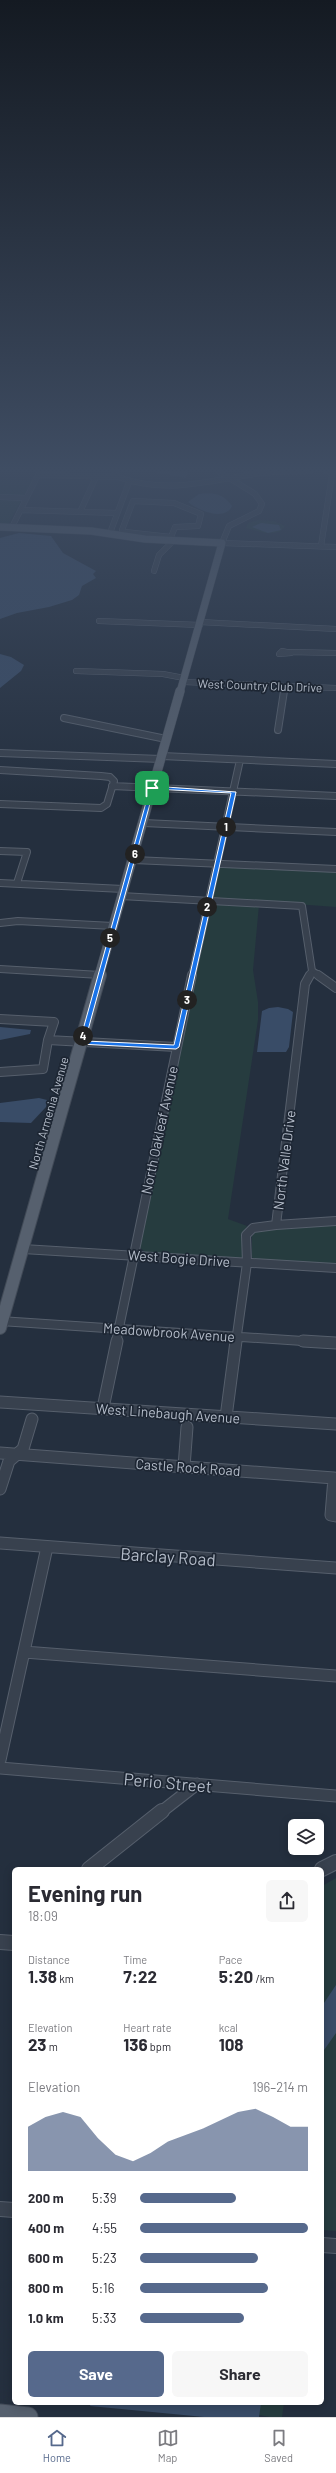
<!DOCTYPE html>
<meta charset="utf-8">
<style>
body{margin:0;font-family:Barlow,sans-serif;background:#f7f7f7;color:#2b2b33;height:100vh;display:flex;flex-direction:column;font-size:15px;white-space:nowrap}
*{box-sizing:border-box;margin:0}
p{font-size:13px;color:#7c7c81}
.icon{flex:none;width:22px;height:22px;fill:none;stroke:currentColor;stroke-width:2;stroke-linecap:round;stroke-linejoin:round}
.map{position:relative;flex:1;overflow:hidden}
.drawer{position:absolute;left:12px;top:1867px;width:312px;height:538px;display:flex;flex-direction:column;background:#fff;border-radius:6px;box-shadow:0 2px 10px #0003}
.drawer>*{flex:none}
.buttons{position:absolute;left:288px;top:1819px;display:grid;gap:8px}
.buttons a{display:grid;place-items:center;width:36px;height:36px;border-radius:6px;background:#fff;box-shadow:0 2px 10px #0003;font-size:20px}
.pin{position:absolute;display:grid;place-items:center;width:34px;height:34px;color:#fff;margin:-17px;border-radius:8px;box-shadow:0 2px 6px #0006}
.km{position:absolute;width:20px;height:20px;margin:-10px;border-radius:50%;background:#222;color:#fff;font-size:11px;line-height:20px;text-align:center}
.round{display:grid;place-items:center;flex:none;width:42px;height:42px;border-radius:6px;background:#f7f7f7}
.overview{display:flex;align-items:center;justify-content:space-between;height:68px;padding:0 16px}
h1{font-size:22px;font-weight:700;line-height:30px}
.metrics{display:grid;grid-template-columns:repeat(3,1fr);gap:6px;height:68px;padding:4px 16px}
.metrics div{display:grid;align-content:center}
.metrics b{font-size:17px;font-weight:700}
.metrics small{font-size:11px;font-weight:400}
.metrics p{font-size:11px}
.chart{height:112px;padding:8px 16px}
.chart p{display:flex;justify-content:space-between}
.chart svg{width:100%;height:72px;margin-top:4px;fill:#56698c;opacity:.7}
.button{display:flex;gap:8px;margin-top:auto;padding:8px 16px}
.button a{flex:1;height:46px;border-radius:6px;background:#56698c;color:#fff;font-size:16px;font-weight:700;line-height:46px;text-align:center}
.button a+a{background:#f7f7f7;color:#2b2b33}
ul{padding:0 16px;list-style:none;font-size:13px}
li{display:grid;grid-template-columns:64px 48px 1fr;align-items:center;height:30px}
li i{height:10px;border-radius:5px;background:#56698c}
.menu{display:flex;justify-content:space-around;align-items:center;height:56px;border-top:1px solid #e1e1e2;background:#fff;font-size:11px;color:#7c7c81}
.menu a{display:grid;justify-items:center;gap:2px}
.menu .selected{color:#56698c}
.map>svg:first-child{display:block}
</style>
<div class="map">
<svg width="336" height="2417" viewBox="0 0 336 2417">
<rect width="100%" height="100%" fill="#242f3e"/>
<path fill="#263c3f" d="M0 479 32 480 8 525H0Z
M258 520 274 521 285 526C278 539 257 531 246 528L248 523Z
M220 867 336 871V907L214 898 212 895Z
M214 904 259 905 253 970 258 1002V1020L228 1219 247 1226 244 1231V1256L241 1258 150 1255 140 1248 209 907Z
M336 1223V1266L256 1261 252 1257V1236L257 1230Z
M336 1878V2231L322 2230V1886Z
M191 2403H284L282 2417H270Z"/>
<path fill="#394c67" d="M150 471H188L186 478Z
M199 494C214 493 223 493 232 506 225 522 197 510 188 502Z
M261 523 279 525 281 530 268 533 252 527Z
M19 533 51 536 63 553 96 571 93 574 96 578 82 586 79 595 72 600 49 607 17 613 0 619V538Z
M0 654 11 657 24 665 21 671 0 688Z
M278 1007 288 1009 293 1012 289 1047 286 1052H257L262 1011 269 1008Z
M0 1027 31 1030 30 1034 0 1040Z
M39 1098 47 1100 46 1107 31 1123 0 1122V1103Z
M336 1985V2033L322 2053V2006Z
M91 2403H261L259 2417H204L90 2406Z"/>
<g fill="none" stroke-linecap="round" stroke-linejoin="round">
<g stroke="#565f6c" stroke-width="6">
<path id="minor-far4" d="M115 471 118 477C169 495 210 480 261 473 277 471 294 472 310 471
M218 471 255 494 262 504 259 511 229 526 222 543 336 547
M39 475 118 477
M0 497 26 498
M133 501 174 503 201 514 198 526 175 527 171 537 125 532 122 530Z
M21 510 117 513
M80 512 96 477
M12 527 40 471
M110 533 129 482
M321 546 332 475 327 471
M154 571 159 555 173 541
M99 621 200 625
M200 622 336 629
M282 651 291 653 279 654Z
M290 652 336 653
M76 671 163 674 184 678
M183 682 336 688
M284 692 285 686"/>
</g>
<g stroke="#565f6c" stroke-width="8">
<path id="minor-far3" d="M64 718 166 739
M278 730 284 691
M0 753 161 759
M162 756 336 764
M0 770 101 776 110 777 114 781 107 804 101 808 0 804
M112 786 336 796
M144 823 336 832
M0 851 27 852 17 883
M134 860 336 869
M0 883 123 889
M121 896 302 906 312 971 309 976
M0 923 18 921 113 926
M0 969 100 975
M312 971 320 976
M192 976 240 760"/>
</g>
<g stroke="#565f6c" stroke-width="10">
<path id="minor-far2" d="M318 975 336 988
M0 1019 54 1022 48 1040 43 1069 0 1072
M48 1040 176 1047
M276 1225 336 1221
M23 1249 336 1268
M0 1321 318 1342
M116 1342 192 975
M236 1342 247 1263 246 1235 253 1228 276 1225 305 984 310 975"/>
</g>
<g stroke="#565f6c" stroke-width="13">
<path id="minor-far1" d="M303 1341 336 1343
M0 1402 336 1424
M103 1408 117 1341
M226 1417 236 1341
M0 1453 334 1478 331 1515 336 1516
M184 1467 187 1427
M0 1489 9 1461 23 1449 32 1419
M0 1543 336 1568
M24 1652 336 1676
M0 1760 47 1547
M0 1768 336 1796
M161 1812 197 1784"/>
</g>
<g stroke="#565f6c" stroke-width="16">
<path id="minor" d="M89 1869 162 1811
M322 1869 336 1862
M0 1942 14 1943
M0 2209 14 2210
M322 2245 336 2246"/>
</g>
<g stroke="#414a57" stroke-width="8">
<path id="major-far3" d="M0 527 91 531 145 539 222 543 180 692"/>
</g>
<g stroke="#414a57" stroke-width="10">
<path id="major-far2" d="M99 976 180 691"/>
</g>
<g stroke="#414a57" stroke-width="14">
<path id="major-far1" d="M0 1328 100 975"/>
</g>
<g stroke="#414a57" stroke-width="21">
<path id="major" d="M0 2414 28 2417"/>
</g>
<use href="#minor-far4" stroke="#38414e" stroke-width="5"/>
<use href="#minor-far3" stroke="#38414e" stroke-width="6"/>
<use href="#minor-far2" stroke="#38414e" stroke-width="8"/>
<use href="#minor-far1" stroke="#38414e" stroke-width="11"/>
<use href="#minor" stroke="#38414e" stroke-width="14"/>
<use href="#major-far3" stroke="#56606e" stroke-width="7"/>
<use href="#major-far2" stroke="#56606e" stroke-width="9"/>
<use href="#major-far1" stroke="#56606e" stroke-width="12"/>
<use href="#major" stroke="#56606e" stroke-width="19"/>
</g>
<linearGradient id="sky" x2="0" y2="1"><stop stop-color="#141a22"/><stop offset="0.58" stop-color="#3f4d63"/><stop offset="1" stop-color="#3f4d63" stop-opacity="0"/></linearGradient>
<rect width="336" height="810" fill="url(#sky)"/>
<path fill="#1a73e8" stroke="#fff" fill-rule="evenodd" d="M152 786 236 792 179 1047 176 1049 79 1044 150 788ZM154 789 231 793 174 1045 85 1041Z"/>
<g text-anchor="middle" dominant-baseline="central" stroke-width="3.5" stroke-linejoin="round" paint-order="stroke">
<g font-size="12" fill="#b4bcc9" stroke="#1d2633">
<text transform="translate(260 685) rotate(2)">West Country Club Drive</text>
<text transform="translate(48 1113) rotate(-74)">North Armenia Avenue</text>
</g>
<g font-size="14" fill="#b4bcc9" stroke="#1d2633">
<text transform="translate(159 1130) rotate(-78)">North Oakleaf Avenue</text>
<text transform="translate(284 1160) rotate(-83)">North Valle Drive</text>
<text transform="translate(179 1258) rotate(4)">West Bogie Drive</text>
<text transform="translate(169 1332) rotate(4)">Meadowbrook Avenue</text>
<text transform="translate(168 1413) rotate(4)">West Linebaugh Avenue</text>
<text transform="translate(188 1467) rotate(4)">Castle Rock Road</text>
</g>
<g font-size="17" fill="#b4bcc9" stroke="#1d2633">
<text transform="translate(168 1556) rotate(4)">Barclay Road</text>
<text transform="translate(168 1782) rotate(5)">Perio Street</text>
</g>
</g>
</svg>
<div class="buttons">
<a><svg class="icon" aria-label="layers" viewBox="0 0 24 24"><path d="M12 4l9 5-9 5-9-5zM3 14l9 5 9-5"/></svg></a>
</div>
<div class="pin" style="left:152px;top:788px;background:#1e9e55"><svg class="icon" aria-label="arrive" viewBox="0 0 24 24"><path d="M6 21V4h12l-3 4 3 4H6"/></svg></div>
<b class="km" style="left:226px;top:827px">1</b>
<b class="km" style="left:207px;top:907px">2</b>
<b class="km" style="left:187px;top:1000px">3</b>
<b class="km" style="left:83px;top:1036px">4</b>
<b class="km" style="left:110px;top:938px">5</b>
<b class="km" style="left:135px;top:854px">6</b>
<section class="drawer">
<div class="overview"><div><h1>Evening run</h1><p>18:09</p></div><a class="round"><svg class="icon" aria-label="share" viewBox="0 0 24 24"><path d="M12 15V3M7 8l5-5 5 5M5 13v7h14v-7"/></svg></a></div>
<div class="metrics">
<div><p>Distance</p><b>1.38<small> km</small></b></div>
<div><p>Time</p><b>7:22</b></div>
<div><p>Pace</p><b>5:20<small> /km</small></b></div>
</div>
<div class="metrics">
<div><p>Elevation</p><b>23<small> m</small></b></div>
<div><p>Heart rate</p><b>136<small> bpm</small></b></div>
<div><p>kcal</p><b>108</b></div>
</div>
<div class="chart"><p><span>Elevation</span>196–214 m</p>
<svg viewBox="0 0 160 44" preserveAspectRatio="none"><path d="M0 44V17L10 11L20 8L30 11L40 24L50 34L60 38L70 33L80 26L90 22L100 18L110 13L120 8L130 6L140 11L150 17L160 17V44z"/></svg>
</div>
<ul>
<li><b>200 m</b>5:39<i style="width:57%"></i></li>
<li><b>400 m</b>4:55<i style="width:100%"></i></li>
<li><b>600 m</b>5:23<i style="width:70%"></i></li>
<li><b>800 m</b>5:16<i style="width:76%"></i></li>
<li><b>1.0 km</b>5:33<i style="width:62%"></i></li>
</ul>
<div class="button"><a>Save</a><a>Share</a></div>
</section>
</div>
<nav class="menu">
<a class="selected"><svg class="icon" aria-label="home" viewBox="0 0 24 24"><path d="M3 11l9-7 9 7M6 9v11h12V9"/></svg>Home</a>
<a><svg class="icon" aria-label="map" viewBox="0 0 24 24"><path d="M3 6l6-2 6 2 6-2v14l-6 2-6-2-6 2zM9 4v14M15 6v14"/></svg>Map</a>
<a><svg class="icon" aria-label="saved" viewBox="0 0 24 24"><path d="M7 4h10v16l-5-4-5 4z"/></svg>Saved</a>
</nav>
